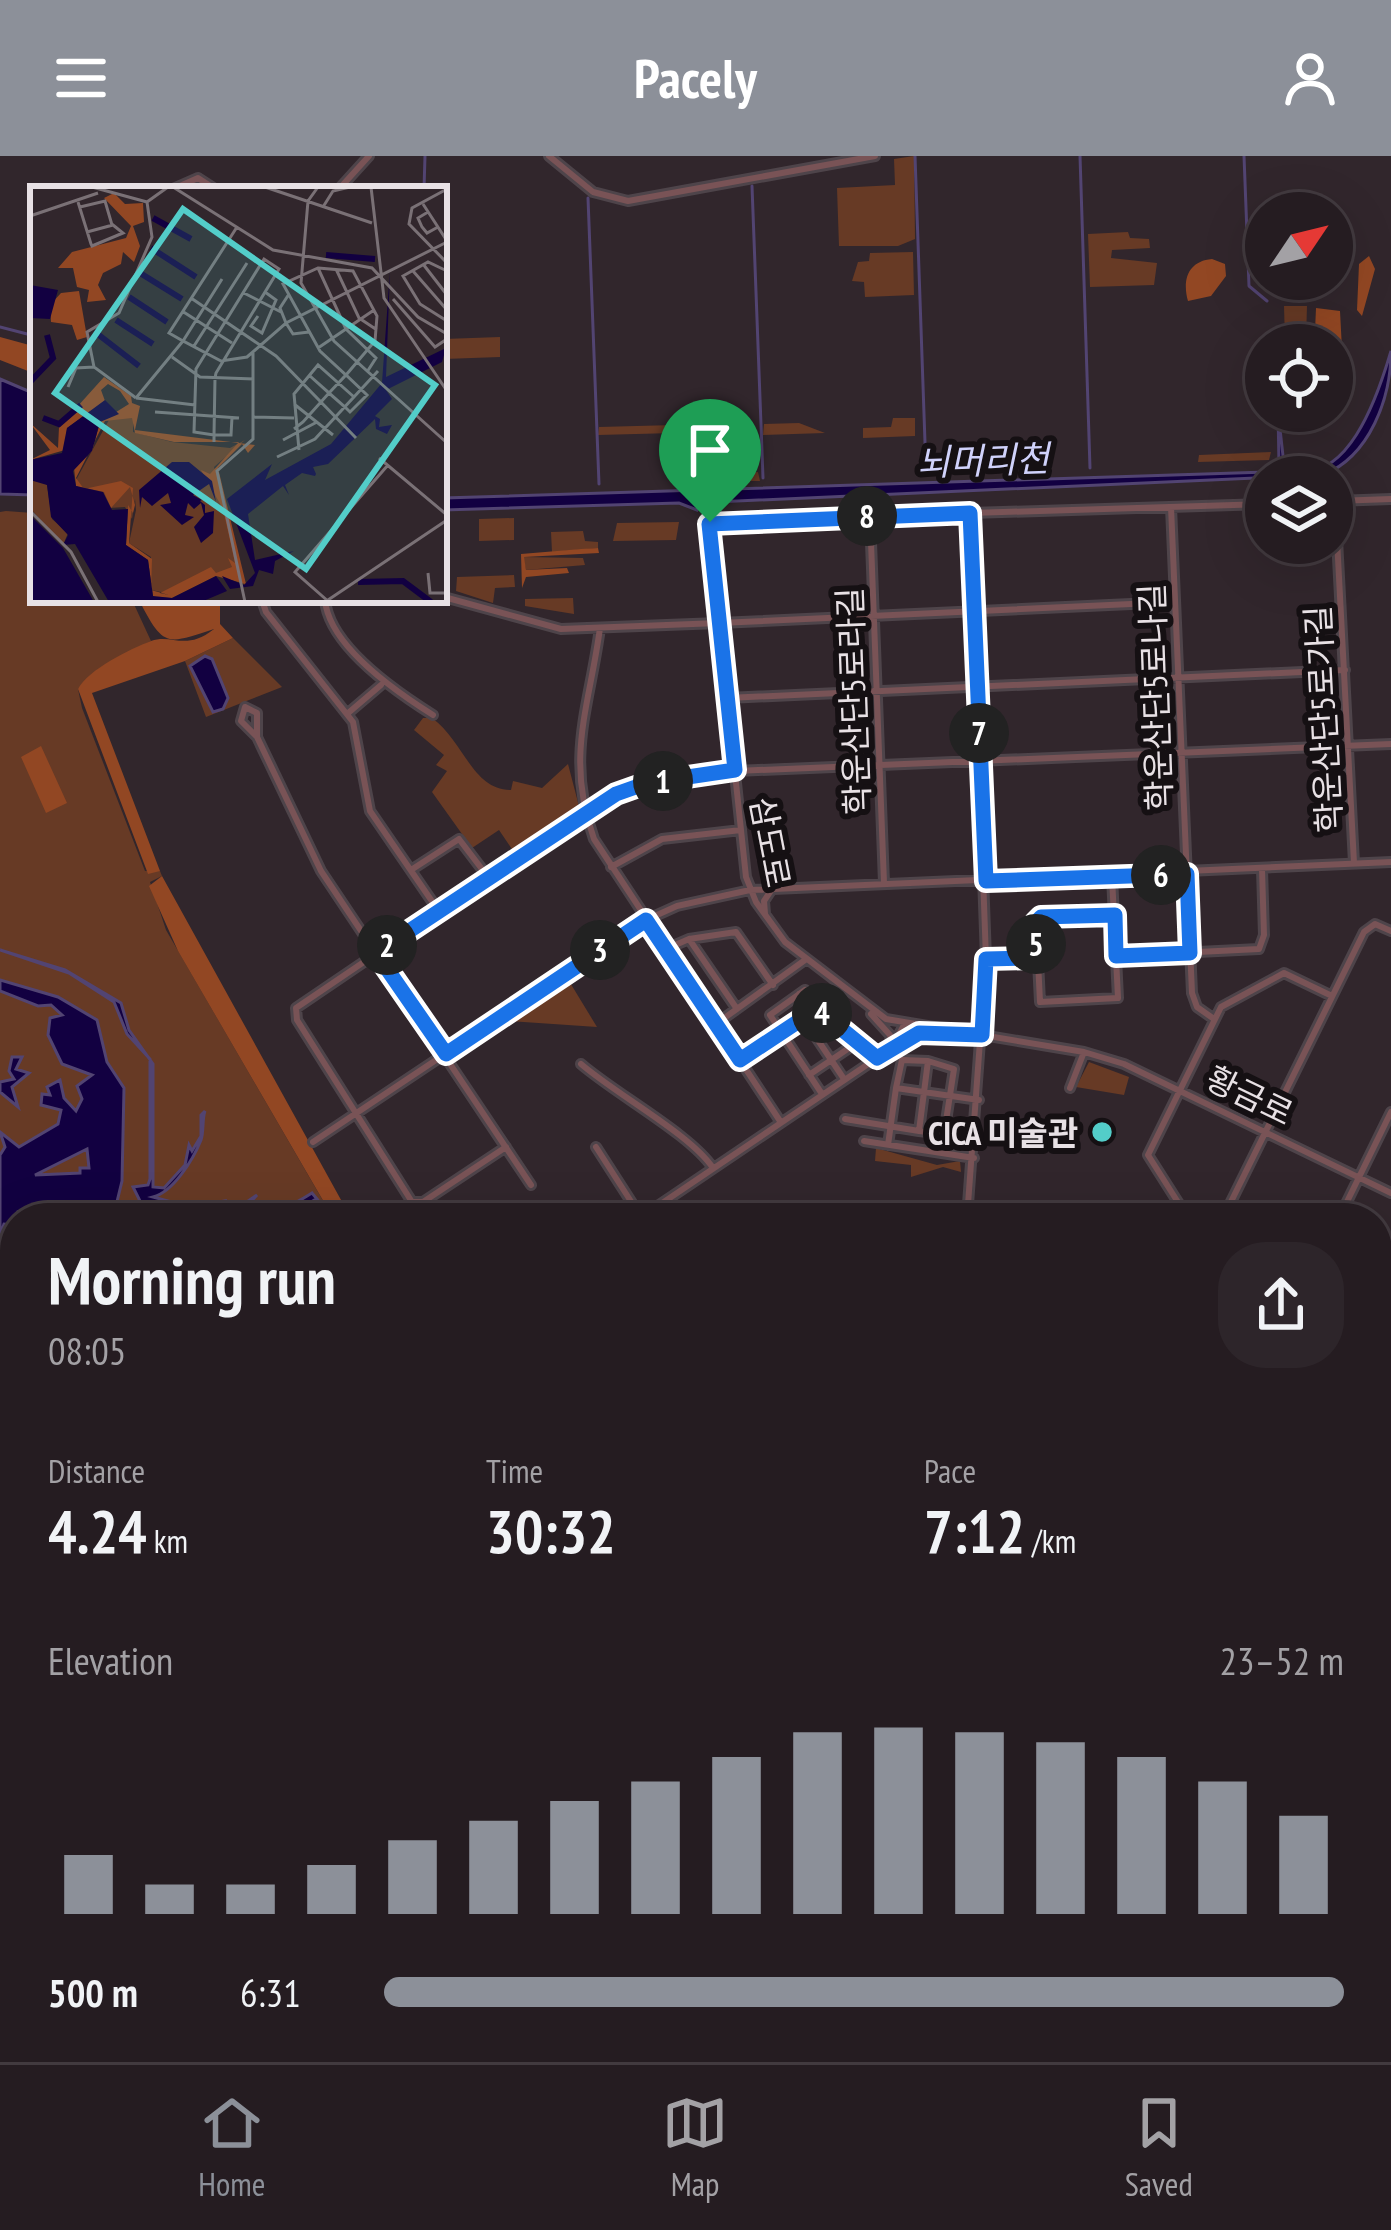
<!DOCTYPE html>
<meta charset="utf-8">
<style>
body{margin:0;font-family:"PT Sans Narrow","Noto Sans KR",sans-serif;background:#2d252a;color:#f1f3f6;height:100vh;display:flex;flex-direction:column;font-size:45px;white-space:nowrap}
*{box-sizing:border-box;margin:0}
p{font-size:39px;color:#a3a1a5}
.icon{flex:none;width:66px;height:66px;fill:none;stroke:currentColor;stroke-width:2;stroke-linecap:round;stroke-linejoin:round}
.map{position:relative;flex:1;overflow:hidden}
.details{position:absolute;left:0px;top:1047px;width:1392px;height:861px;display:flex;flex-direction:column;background:#251c21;border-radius:48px 48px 0 0;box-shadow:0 12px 48px #0002,0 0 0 3px #423a3f}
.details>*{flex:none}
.needle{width:78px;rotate:55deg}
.tools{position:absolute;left:1245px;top:36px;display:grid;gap:24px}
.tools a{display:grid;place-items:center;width:108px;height:108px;border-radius:50%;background:#251c21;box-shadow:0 12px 48px #0002,0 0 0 3px #423a3f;font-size:60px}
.pin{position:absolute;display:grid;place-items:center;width:102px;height:102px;color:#fff;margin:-123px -51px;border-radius:50% 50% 50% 0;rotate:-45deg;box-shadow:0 0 12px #0007}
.pin .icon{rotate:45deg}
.km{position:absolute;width:60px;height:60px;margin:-30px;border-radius:50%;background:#222;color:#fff;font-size:33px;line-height:60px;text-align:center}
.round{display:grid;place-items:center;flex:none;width:126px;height:126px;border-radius:48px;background:#2d252a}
.headline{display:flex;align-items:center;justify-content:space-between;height:204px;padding:0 48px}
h1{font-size:66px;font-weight:700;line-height:90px}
.metrics{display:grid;grid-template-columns:repeat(3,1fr);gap:18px;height:204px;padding:12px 48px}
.metrics div{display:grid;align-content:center}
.metrics b{font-size:60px;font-weight:700}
.metrics small{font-size:33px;font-weight:400}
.metrics p{font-size:33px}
.chart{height:336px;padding:24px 48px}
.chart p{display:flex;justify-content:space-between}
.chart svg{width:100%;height:216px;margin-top:12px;stroke:#8c9099;stroke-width:6}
ul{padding:0 48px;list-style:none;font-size:39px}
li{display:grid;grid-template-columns:192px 144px 1fr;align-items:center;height:90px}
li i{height:30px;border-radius:15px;background:#8c9099}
header{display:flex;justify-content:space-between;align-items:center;height:156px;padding:0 48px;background:#8c9099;color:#fff;font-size:54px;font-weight:700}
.dock{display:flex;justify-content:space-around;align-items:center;height:168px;border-top:3px solid #423a3f;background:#251c21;font-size:33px;color:#a3a1a5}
.dock a{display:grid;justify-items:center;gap:6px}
.dock .on{color:#8c9099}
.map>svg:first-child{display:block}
</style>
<header><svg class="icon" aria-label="menu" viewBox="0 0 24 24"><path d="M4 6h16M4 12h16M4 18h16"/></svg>Pacely<svg class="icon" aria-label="person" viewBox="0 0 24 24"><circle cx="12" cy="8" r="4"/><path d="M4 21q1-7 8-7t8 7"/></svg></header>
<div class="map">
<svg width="1391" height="1906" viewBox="0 0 1391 1906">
<rect width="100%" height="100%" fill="#31262c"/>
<path fill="#673a25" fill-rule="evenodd" d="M914 0 915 83 898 90H839L837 32 895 29 894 3Z
M1128 76 1130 82 1149 83 1150 92 1112 94 1111 102 1157 107 1154 129 1090 131 1088 78Z
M913 96 914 139 865 141 864 126 852 125 858 106 869 105 870 97Z
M1307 150 1306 183 1285 184 1284 150Z
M500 181V201L444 203V183Z
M893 262H915V280L863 282V272L891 271Z
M799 267 825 277 763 279 764 268Z
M674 269V277L598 279 599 271Z
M1271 296 1269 304 1198 306 1199 299Z
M758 316 760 325H685L686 319Z
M6 355 33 357V444H132L151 485 97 514 78 533 82 552 145 715H160L162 720 150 726 166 774 333 1062H15V1262L0 1281V356Z
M514 362V384L479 385V363Z
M679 366 676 384 613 385 617 367Z
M583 375 585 385 598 386V392L552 396 551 376Z
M523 401 583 402 585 409 526 414Z
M514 419 515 431 495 432 493 447 456 435 457 421Z
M573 442 574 458 525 450V443Z
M233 482 282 531 206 561 185 505ZM206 500 228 542 222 553 212 556 191 510Z
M423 562H432C464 585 472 634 511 634L513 625 542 632 568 608 580 654 516 699 499 674 472 692 432 636 447 615 436 609 444 599 414 574Z
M569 825 597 871 509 865Z
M1089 906 1129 921 1124 939 1076 931Z
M876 992 937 1009 960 1005 961 1016 943 1011 911 1021V1009L875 1005Z
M73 1893 196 1896 200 1902V1906H72Z"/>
<path fill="#924723" d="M1369 100 1375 113 1362 160 1357 154 1359 108Z
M1212 103 1225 108 1226 120 1211 140 1188 145C1182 124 1188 105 1212 103Z
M1316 152 1340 155 1342 193 1315 175Z
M0 181 33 190V217L0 204Z
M581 393 598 392 599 397 524 401 526 414 567 412 569 417 526 421 522 432 521 398Z
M139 444H220V468L233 482 185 505 92 537 160 715 148 718 78 533C89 513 130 493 151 485 172 477 185 496 214 473 167 488 164 493 139 444Z
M41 590 67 647 46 657 21 601Z
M162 720 351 1062 332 1060 178 795 149 730Z
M15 1262V1300L0 1319V1281Z"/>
<path fill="#120041" stroke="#524472" stroke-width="3" fill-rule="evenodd" d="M1391 195C1391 242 1370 300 1323 319L715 346 700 347 697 354 679 347 444 354V342L1267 316 1279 310 1278 255 1284 309C1346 340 1379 236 1391 195Z
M0 223 33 237V339L0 338Z
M205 500 212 503 228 542 223 553 213 556 190 510Z
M0 794 65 814 121 847 129 874 153 908V1031L164 1032 185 1009 189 989 192 995 201 980V959L205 955C202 963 204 976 201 984 193 1004 173 1036 153 1041L190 1051 224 1045 220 1051 241 1050 257 1039 245 1052C271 1061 290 1051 312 1037L317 1043C310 1045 304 1053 295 1057 275 1066 172 1059 147 1049L146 1057 133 1031 148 1029 150 1023V903L127 878 114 846 69 817Z
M0 824 58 841 97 864 107 906 124 932 122 1025 113 1062H99L86 1051 60 1060 70 1062 18 1056 15 1069 4 1068 0 1079V999L5 991 0 976 19 991 58 968 61 954 41 949 42 938 50 939 47 931 60 924 64 942 76 955 82 943 77 930 92 919 62 908 48 879 50 862 62 859 51 849 38 850 0 835ZM87 993 89 1012H80V1017L35 1019Z
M12 901H22L16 913 29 917 12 931 18 951 0 936V926L14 923 9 915Z
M15 1318V1439L0 1457V1337Z
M1377 1703 1391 1712V1767L1377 1760Z
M0 1715 15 1726V1765L0 1751Z
M85 1895 188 1905V1906H84Z"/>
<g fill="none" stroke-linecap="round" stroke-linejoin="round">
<path stroke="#524472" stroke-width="3" d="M915 0 926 315
M1080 0 1090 312
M1244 0 1249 130 1267 145
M752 30 763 322
M424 33 425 0
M588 42 599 328
M0 171 31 179"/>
<g stroke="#4e444a" stroke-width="12">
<path id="minor" d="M549 0 593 36 628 45 875 0
M173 33 198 22 215 33
M339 33 369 0
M1335 345 1354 707
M1335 345 1391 343
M1171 351 1192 837 1197 851 1214 863
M870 360 884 727
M444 441 561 473 719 467 746 721 756 746 785 786 886 863 1084 896 1124 908 1391 1037
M262 444 266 456 353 566 370 655 438 754
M325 444C329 490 398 537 433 559
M1175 446 719 467 708 370 712 365 1266 348
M600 472C589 553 565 601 594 683L780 965
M727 542 1345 514
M245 551 257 557V581L241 565Z
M347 558 381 529
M257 581 321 715 531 1029
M611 711 662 683 741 674
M411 714 459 683 488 721
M1112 721 1118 842 1040 846 1036 764 1115 759
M765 758 764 745 772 733
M689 783 737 853
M666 793 689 783 736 776 773 829
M1116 800 1259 793 1264 779 1262 713
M986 803 1037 802
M805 834 770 859 822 938
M799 838 877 902
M871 858 890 879 892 892 935 875
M716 868 805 804
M740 905 803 862 844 923
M928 905 954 913 944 978 919 975Z
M581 908C617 939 690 978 713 1012
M809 919 858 886
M896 932 902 904 928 905
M1070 932 1084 896
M845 963 919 975
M864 985 974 1002
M313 986 646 764 677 750 750 734 1391 706
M888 989 896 932 979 944
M506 991 423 1046H412L297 864 296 852 585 656 640 628 735 615 1391 588
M596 991 641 1061
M640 1062 892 892 905 867
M967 1062 986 803 970 359
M1188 1062 1148 999 1221 851 1284 817 1332 840
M1223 1062 1364 776 1375 768 1391 775
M1339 1062 1391 956
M1377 1218 1391 1189
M1377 1259 1391 1264
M0 1324 15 1305
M1377 1446 1391 1447
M0 1864 15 1865
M259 1893 372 1906
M821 1906 822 1893"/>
</g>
<g stroke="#4e444a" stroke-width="15">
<path id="major" d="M1172 1906 1173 1893"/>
</g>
<use href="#minor" stroke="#795356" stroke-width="6"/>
<use href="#major" stroke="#c77a81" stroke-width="9"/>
</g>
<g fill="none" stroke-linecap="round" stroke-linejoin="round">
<g stroke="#fff" stroke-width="24">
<path id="route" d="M970 357 986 725 1187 718 1190 797 1116 800 1115 759 1041 761 1036 766 1037 802 986 803 982 879 919 877 877 902 817 853 740 904 646 764 446 898 376 797 616 638 647 627 735 614 709 368Z"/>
</g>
<use href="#route" stroke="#1a73e8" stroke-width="15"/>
</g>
<circle fill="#53cdc9" stroke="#151013" stroke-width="4.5" cx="1102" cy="976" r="12"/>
<g text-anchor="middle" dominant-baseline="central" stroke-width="12" stroke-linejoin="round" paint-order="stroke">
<g font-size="33" fill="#e8e1e5" stroke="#151013">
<text transform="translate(1155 541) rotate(-92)">학운산단5로나길</text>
<text transform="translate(853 545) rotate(-92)">학운산단5로라길</text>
<text transform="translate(1323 563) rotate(-93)">학운산단5로가길</text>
<text transform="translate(771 686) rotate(79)">삼도로</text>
<text transform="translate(1250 939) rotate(26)">황금로</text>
</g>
<g font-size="33" font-weight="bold" fill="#e8e1e5" stroke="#151013" text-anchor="end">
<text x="1078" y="976">CICA 미술관</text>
</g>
<g font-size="36" font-style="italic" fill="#d0d2fb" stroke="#151013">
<text transform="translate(983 304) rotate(-2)">뇌머리천</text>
</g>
</g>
<g transform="translate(30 30)">
<rect width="417" height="417" fill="#31262c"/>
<path d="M80 232H103V246L142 256 200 262 215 254 184 281 216 399 187 387 141 408 121 404V371L99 357 106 324 105 313 102 333 95 321 79 322 73 306 54 307 49 304 46 294ZM8 291 17 299 22 333 38 347 33 359 0 322V294Z" fill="#673a25"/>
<path d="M84 7 95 18 113 17 114 36 103 40 110 60 104 76 93 66 91 78 73 87 68 99 76 114 57 116 59 104 47 101 43 82H28L42 66 96 52 101 40 74 12ZM49 105 57 151 47 154 42 139 21 136 20 119 31 107ZM74 191 101 210 102 217 110 220 105 244 225 259 218 267 212 258 188 282 216 398 186 390 142 412 123 411 118 374 96 359 98 319 103 327 105 319 100 301 81 322 74 306 46 300 44 282 62 265 70 236 99 218 90 205 78 198 71 204 75 215 37 242 35 264 0 274 20 264 0 237 28 262 29 241ZM102 232 105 247 144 256H209L180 288 171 284 193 323 205 377 198 372 202 381 186 387 181 381 130 407 139 409 121 404 122 373 99 357 103 302 91 295 54 303 46 292 75 235Z" fill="#924723" fill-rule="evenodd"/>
<path d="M360 85 356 191 416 162 412 176 356 204 362 213 345 230 350 233 349 241 362 239 357 248 346 243 345 233 298 278 283 281 286 288 285 290 272 287 255 299 259 309 253 300 218 328 225 374 264 365 245 375 243 388 229 384 223 400 200 403 192 390 214 399 225 387 197 313 242 278 235 294 301 258 352 197ZM0 99 28 104 20 133 0 132ZM75 214 89 228 70 236 62 265 43 285 46 300 73 306 82 324 98 323 96 359 118 374 123 410 142 412 186 390 197 405 171 416H79L45 358 33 359 38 349 21 331 17 299 0 294V274L32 267 37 242ZM142 276H159L182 295 186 316 179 298 163 309 172 314 170 315 175 319V327L184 325 183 347 171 357 164 341 174 329 171 317 164 323 158 317 155 329 164 331 152 339 130 319 141 317 138 307 122 320 112 311 110 322 109 304ZM0 329 33 362 64 416H0Z" fill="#120041"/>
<path fill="none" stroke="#120041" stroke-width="6" d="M123 32 161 53M121 62 166 91M296 69 345 73M110 87 152 113M99 111 137 136M86 134 123 158M65 146 109 180M0 196 23 172 17 149M13 232 29 238 51 219M328 396 373 395 401 416"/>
<path fill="none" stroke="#7a7176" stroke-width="3" d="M62 1 117 16M143 1 243 64 342 82 388 131 417 148M235 1 342 37M288 1 278 15 271 97 304 155 367 212M341 1 354 112 417 205M417 3 382 22 379 38 417 77M48 16 61 58 62 60 93 47 83 39 57 46M393 18 417 55M50 21 75 15 82 39M293 21 303 5 320 1M398 26 388 32 392 41 397 47 408 41M0 30 68 7M393 78 417 109M288 82 323 85 347 130 345 155 316 189 290 165 253 98ZM288 82 316 143 346 172 337 186M306 83 329 132 347 144M383 85 417 124M417 85 398 76 373 90 390 118 417 135M192 93 153 155 139 147 207 41M212 106 251 126M259 108 250 122 256 137 263 148 279 146M161 112 246 170 326 252M363 113 405 161 417 153M152 125 202 157M228 130 221 140 232 147 246 114 235 106M164 160 217 77M288 162 344 124M142 171 170 191 224 193M38 201 46 182 64 181M106 212 153 155 191 175 217 171 256 137 417 56M106 212 64 181 57 146 89 127 122 51 117 16 138 1M106 212 165 219M367 212 417 257M264 218 303 249M125 226 209 232M223 231 264 232M264 243 273 236 299 207 316 189 337 209 320 226 315 221 299 207 280 190M253 254 287 236M184 256V249L185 192 186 187 249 83 234 73 166 183 164 246 184 249H201L202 231M269 264 264 208 288 179 324 211M247 271 285 253 348 185M349 272 417 329M0 325 41 366 68 416M398 387 400 407H417M298 414 417 334M215 416 187 285 223 253V167M299 416 265 386 358 279"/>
<path fill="#53cdc9" fill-opacity="0.15" stroke="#53cdc9" stroke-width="6" d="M153 23 405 199 276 383 25 207Z"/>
<rect width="417" height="417" fill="none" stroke="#e8e1e5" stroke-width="6"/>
</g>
</svg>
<div class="tools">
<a><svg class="needle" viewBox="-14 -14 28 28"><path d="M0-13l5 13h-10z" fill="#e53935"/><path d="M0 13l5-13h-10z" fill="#a3a1a5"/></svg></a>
<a><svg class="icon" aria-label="locate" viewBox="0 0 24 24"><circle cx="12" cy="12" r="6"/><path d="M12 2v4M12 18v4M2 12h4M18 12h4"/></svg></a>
<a><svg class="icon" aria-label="layers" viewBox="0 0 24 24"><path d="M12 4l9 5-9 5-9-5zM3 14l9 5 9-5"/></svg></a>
</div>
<div class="pin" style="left:710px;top:366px;background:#1e9e55"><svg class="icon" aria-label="arrive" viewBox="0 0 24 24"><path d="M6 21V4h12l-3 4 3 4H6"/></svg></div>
<b class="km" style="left:663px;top:625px">1</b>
<b class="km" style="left:387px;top:789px">2</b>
<b class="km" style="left:600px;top:794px">3</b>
<b class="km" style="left:822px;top:857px">4</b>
<b class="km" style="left:1036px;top:788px">5</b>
<b class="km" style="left:1161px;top:719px">6</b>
<b class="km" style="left:979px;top:577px">7</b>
<b class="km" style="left:867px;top:360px">8</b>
<section class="details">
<div class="headline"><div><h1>Morning run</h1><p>08:05</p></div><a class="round"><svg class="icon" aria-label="share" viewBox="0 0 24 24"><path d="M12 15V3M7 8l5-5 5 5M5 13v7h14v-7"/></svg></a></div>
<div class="metrics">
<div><p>Distance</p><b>4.24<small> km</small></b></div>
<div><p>Time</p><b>30:32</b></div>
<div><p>Pace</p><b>7:12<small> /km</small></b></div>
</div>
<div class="chart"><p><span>Elevation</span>23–52 m</p>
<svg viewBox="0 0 160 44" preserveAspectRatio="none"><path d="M5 44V32M15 44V38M25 44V38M35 44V34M45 44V29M55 44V25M65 44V21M75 44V17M85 44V12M95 44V7M105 44V6M115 44V7M125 44V9M135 44V12M145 44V17M155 44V24"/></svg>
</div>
<ul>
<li><b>500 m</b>6:31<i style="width:100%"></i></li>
</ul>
</section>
</div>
<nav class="dock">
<a class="on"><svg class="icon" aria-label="home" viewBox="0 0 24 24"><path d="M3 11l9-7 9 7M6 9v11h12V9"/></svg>Home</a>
<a><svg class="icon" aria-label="map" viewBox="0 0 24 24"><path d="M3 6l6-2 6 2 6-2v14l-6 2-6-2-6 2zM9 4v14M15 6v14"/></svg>Map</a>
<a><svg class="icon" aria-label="saved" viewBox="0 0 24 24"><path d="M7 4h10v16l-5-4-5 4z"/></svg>Saved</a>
</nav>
